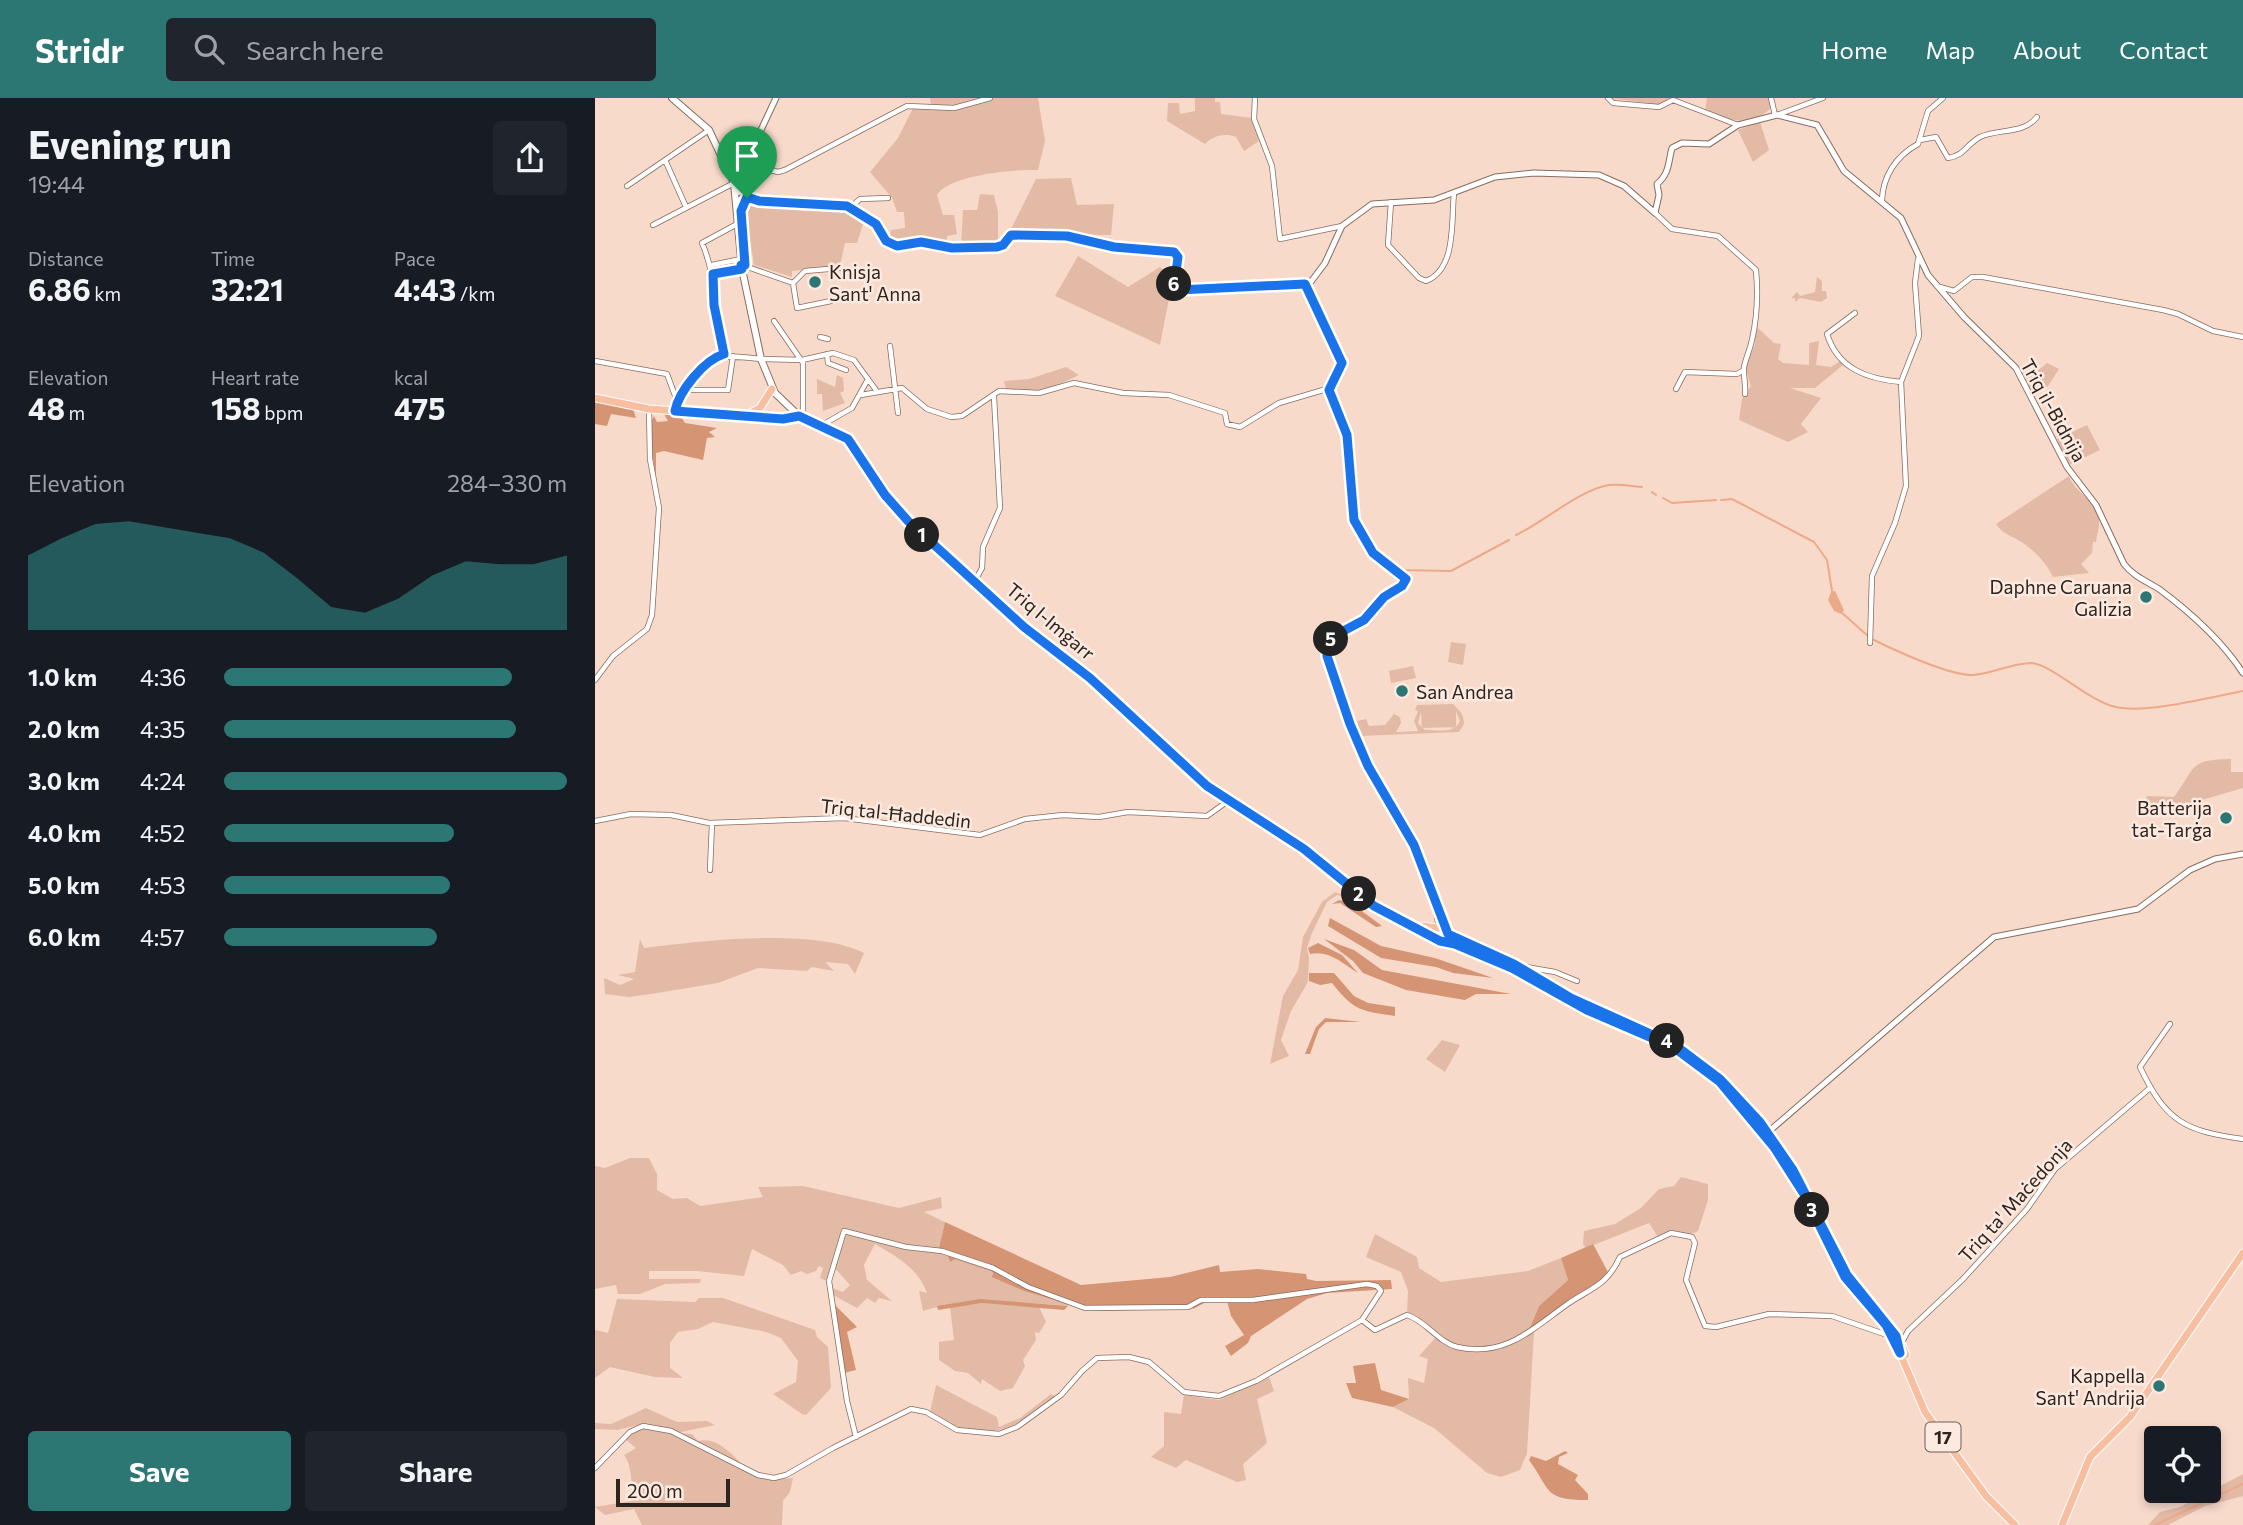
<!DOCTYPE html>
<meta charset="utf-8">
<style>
body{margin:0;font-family:Commissioner,sans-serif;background:#20242c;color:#f1f3f6;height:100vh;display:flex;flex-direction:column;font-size:26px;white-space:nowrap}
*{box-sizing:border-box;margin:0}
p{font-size:23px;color:#9ea1a6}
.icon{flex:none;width:38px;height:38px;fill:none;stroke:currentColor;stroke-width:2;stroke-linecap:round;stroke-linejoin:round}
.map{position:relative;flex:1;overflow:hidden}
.drawer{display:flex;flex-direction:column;background:#171b24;width:595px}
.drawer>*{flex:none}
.fabs{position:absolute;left:1549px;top:1328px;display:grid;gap:14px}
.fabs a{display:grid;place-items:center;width:77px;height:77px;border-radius:7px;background:#171b24;box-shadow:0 4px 10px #0003;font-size:35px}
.scale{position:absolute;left:21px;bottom:18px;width:114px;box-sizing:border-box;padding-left:7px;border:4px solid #2e241e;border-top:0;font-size:19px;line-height:24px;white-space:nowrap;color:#2e241e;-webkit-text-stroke:5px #fceae1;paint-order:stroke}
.pin{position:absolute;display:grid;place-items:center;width:60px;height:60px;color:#fff;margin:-72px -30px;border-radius:50% 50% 50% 0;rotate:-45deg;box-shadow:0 0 7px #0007}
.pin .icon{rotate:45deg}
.km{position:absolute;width:35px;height:35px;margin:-18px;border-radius:50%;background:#222;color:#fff;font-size:19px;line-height:35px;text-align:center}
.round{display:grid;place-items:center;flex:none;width:74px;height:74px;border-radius:7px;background:#20242c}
.summary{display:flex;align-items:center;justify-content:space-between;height:119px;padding:0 28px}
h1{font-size:38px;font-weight:700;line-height:52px}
.figures{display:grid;grid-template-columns:repeat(3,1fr);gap:10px;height:119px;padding:7px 28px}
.figures div{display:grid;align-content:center}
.figures b{font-size:30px;font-weight:700}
.figures small{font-size:19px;font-weight:400}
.figures p{font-size:19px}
.chart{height:196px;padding:14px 28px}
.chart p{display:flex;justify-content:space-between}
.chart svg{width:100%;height:126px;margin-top:7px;fill:#2c7674;opacity:.7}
.cta{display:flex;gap:14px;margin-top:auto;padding:14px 28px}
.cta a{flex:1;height:80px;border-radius:7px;background:#2c7674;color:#fff;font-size:28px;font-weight:700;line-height:80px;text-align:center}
.cta a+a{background:#20242c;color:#f1f3f6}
ul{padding:0 28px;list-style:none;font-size:23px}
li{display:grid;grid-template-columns:112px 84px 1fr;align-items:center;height:52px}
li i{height:18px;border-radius:9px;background:#2c7674}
header{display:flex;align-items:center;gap:42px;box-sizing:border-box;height:98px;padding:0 35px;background:#2c7674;color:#fff}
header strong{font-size:33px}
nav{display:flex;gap:38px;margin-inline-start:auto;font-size:24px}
.search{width:490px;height:63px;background:#20242c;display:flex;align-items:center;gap:18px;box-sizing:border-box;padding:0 24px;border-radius:7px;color:#9ea1a6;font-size:26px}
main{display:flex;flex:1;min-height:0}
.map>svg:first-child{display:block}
</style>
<header>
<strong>Stridr</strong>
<div class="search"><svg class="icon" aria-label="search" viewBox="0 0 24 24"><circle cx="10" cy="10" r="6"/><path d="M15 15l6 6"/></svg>Search here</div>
<nav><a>Home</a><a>Map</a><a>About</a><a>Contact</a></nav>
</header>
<main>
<section class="drawer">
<div class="summary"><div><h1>Evening run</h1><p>19:44</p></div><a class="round"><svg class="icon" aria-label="share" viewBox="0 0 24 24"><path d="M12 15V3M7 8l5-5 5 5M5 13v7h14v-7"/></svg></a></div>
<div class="figures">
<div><p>Distance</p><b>6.86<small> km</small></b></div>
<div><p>Time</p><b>32:21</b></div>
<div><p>Pace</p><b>4:43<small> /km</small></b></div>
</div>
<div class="figures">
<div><p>Elevation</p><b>48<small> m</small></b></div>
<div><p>Heart rate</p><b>158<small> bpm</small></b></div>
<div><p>kcal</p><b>475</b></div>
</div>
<div class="chart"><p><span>Elevation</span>284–330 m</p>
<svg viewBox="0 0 160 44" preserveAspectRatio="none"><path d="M0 44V18L10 12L20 7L30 6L40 8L50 10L60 12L70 17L80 26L90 36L100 38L110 33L120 25L130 20L140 21L150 21L160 18V44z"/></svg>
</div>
<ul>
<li><b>1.0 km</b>4:36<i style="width:84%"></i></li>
<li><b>2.0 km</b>4:35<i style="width:85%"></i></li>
<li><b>3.0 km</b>4:24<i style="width:100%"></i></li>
<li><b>4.0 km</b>4:52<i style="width:67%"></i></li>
<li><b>5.0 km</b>4:53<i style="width:66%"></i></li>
<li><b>6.0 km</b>4:57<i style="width:62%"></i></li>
</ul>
<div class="cta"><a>Save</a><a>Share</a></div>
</section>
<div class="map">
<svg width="1648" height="1427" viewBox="0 0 1648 1427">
<rect width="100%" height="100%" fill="#f8dacb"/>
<path fill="#e3baa6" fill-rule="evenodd" d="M335 0H391L359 8H336Z
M399 0H443L450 43 443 72C420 71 353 77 342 97L348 117H359L362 136 352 138 351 146 321 142 300 147 294 142 296 132 310 130 309 114H302L297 100 275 74 303 40 319 8 359 11Z
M600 0H620V4H625L626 16 658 20 664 43 649 53 641 39C630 35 619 37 610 46L572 23 573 5H584L585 16 600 13Z
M1014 0H1074L1067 7Z
M1112 0H1173L1176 10C1155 30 1134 22 1110 14Z
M1165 24 1174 52 1158 64 1143 32Z
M162 67 159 85 145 89 135 69Z
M476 80 482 107 519 106 516 137 414 135 441 81Z
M385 96 399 97 403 114V147L366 148 368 112H382Z
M154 105 250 108 270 120 262 145H250L245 168 197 173V179L159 167 150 109Z
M483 158 533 189 565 169 578 180 565 247 460 198Z
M1222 179 1227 183V193H1231L1232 200 1226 204 1205 200 1200 204V200H1196L1202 194 1205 198 1220 194Z
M1161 228 1179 245 1186 246 1183 261 1188 265 1214 267V245L1224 243 1221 267 1236 269 1245 263 1248 267 1220 290H1195L1226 300 1206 326 1213 334 1193 344 1144 322 1147 301 1156 288 1150 269 1160 247Z
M1452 265 1464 271 1453 288 1439 297 1431 282Z
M471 269 484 277 447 294 411 291 409 283 434 281Z
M242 277 248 280 249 293 245 295 250 305 228 313 227 296H222V281L240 289Z
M1492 327 1505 352 1474 367 1462 341Z
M1474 378C1479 394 1502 403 1504 420 1505 427 1502 437 1501 444H1498L1497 455 1486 466 1494 475 1458 479C1452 465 1437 450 1423 442 1413 436 1408 436 1401 426Z
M856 544 871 546 868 567 853 564Z
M818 568 821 580 796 585 794 573Z
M858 606C865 613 869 616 869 626L864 634 765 638 762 623 771 621 774 628 790 627 799 616 805 619 806 625 801 634 823 633 819 623 823 613 820 612 822 607ZM826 614 827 630 861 629V613L865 623C859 636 843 632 830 632L823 625Z
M1636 661V674H1648V690L1576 711 1548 709 1552 698 1579 699C1602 668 1593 662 1636 661Z
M740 794 752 799 742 797 732 804 717 835 712 850 714 860 713 884 696 913 686 942 694 958 675 966 688 898 703 872 708 839 727 804Z
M45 841 49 850C105 843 219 829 269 855L260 876 253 866 230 864 239 873 217 869 212 873 163 870 123 885 56 896 34 899 10 896 9 880 25 887 39 881 23 877 40 874Z
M847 942 865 947 850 974 831 961Z
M35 1060H54L62 1076V1092L78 1101 92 1100 105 1108 168 1099 163 1089 208 1088 304 1110 346 1099 347 1110 329 1114 350 1124 343 1154 398 1174 397 1178 429 1193 472 1205 473 1208C420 1204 379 1198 328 1213L324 1193 332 1195C323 1170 302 1159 280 1146L269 1167 272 1182 297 1203 284 1200 280 1205 272 1200 262 1210 238 1197 237 1190 248 1194 255 1187 237 1167 232 1183 225 1180 228 1170 224 1168 221 1173 212 1176 206 1173 196 1177 188 1167 157 1151 149 1178 102 1173H54V1181H106L105 1185 70 1186 45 1196H23L21 1187 0 1191V1068L10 1070Z
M1086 1079 1113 1086V1102L1103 1133C1091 1140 1078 1133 1063 1139L1054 1125 991 1150 988 1146 989 1133 1020 1126 1046 1110 1064 1091 1079 1088Z
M780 1136 822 1159 824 1170 846 1184 933 1173 966 1160 973 1182 944 1208 934 1232 917 1244 886 1250 856 1246 812 1215 813 1193 806 1174 771 1159Z
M104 1200H128L220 1232 222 1239 233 1249 236 1290 211 1317 207 1316 178 1296 201 1284 203 1263 186 1240 171 1234 118 1224 103 1231 83 1234 75 1245V1270L88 1280 60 1279 15 1269 0 1280V1232L13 1235 22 1201 100 1204Z
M387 1205 444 1209 451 1224 444 1235 440 1234 441 1242 428 1262 430 1268 418 1290 405 1293 387 1281 386 1286 373 1275 360 1273 344 1262V1244L359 1242 355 1209Z
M939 1234 932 1355 925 1372 906 1379 892 1375 839 1330 798 1309 814 1301 813 1280 829 1285 833 1261 824 1258 841 1239C873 1260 907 1254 939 1234Z
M674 1279 679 1293 662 1301 672 1345 648 1366 651 1382 642 1384 591 1362 581 1370 556 1359 569 1348V1314L586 1316 589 1297 624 1302Z
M341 1287 402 1319 404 1329 425 1320 456 1296 461 1299C427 1323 408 1342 364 1330 354 1328 345 1318 335 1314Z
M51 1310 82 1324 112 1323 120 1327 86 1334 47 1326 22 1332 0 1331V1325L16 1326Z
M46 1330 78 1336 174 1382 198 1380 195 1394 188 1403 187 1427H47L39 1411 10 1417 0 1409 36 1403 40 1392C34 1381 37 1367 29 1357L41 1350 30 1341Z
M82 1335 97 1336 103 1343C121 1339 137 1355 148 1368Z
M1648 1376V1398L1610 1408 1573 1427H1553L1565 1414 1585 1409Z"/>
<path fill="#d59575" d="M0 304 38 311 41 320 16 316 12 328 0 326Z
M69 316 85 317 90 325 122 330 114 334 120 339 112 340 108 362 69 353 61 355V379L57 354V322L59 318 62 324 73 323Z
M744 802 756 805 787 828 781 829 745 805 737 806Z
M735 820 786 848 840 860 898 880 858 875 841 869 786 860 733 828Z
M729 841 759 852 787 872 916 896H881L870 902 811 892 768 875 758 863Z
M723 845 747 857 763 875C747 865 734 852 715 856L713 850Z
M714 875H739L759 898 773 905 800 909V918C766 913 759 913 737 885L725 887 714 883Z
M730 920 766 924H731L724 931 715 956H710L721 929Z
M350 1124 486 1187 575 1179 624 1167 625 1174 663 1171 711 1176 712 1181 721 1183 796 1182 797 1191 732 1195 712 1201 656 1238 653 1245 636 1258 630 1248 649 1237 636 1218 632 1203H613L598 1211 597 1208 593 1211 497 1213 429 1193 397 1179 398 1174 360 1161 355 1164 353 1158 343 1154Z
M998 1146 1014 1176 1003 1189 934 1232 944 1208 973 1182 966 1160Z
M385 1201 473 1208 469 1212 387 1205 343 1212 342 1208Z
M240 1207 262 1229 252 1234 261 1272 249 1275Z
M780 1265 786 1292 814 1301 798 1309 757 1300 751 1285H761L758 1268Z
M970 1353 973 1355 964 1359 963 1366 983 1377 980 1382 993 1396V1402C948 1402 956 1392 934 1362L936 1358 951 1363Z"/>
<path fill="#ecaa89" d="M1240 493 1249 512 1246 516 1239 513 1233 502 1236 494Z"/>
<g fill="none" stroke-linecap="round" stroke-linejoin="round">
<path stroke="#ecaa89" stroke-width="2" d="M1057 394 1061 397
M1068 400 1077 405 1121 402
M1126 402 1137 401 1219 444 1232 462 1237 493
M921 437C949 424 984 392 1014 387 1024 386 1036 388 1047 389
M803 472 856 473 914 442
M1246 514 1273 538
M1277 541C1299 552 1355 578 1378 577 1397 576 1417 565 1436 565 1457 566 1493 603 1521 609 1551 616 1616 599 1648 593
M1560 1427 1648 1386"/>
<g stroke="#876d60" stroke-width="6">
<path id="minor" d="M660 0 659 21 677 68 685 141 747 128
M1013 0 1018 5 1064 9 1078 2 1143 27
M1176 0 1180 17
M1182 17 1228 0
M1325 42 1341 39 1353 60C1369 58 1372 46 1385 39 1404 30 1428 37 1442 19
M70 62 91 109
M164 69 183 74 190 72 312 8 359 10 395 0
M32 88 114 32
M1287 102C1288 78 1301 58 1323 46L1333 13 1348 0
M796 104 793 147 824 180 831 183C862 171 856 122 859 95
M256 109 265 101 293 100
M1060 115 1077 131 1123 138 1161 172C1163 194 1162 220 1157 242 1155 251 1151 260 1149 269 1148 277 1151 286 1150 296
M58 127 139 85
M117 167 146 161
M147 167 198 185 210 173 245 170
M118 176 147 171
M198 185 202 210 236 203
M710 186 747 265 746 271 735 290
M1345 189 1359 193 1377 179H1388L1568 212 1583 216 1618 233 1648 239
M1260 215 1232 236C1243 271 1272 281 1306 284
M179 223 208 265V314L204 318
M225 239 233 241
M295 248 303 315
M129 256C120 219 122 179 107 145L144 125
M232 256 233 265 251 272
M169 261 207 262 238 255 259 262 281 292
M0 263 72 276 82 303 80 312
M735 290 752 337 759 422 778 455 811 481 807 488 789 499 769 522 737 539 731 558 755 626 773 668 823 756 840 808 844 830
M1081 291 1090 274 1142 276 1149 272
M92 292H133L138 258
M266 297 307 290 332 311 356 319 367 318 404 293 444 295 479 285 528 295 574 297 630 315 632 326 645 329 684 305 735 290
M82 303C120 259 104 254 166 261
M229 326 257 310 272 283
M382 479 387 470 388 449 405 410 399 299
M1275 545 1277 478 1300 425 1311 388 1306 284 1324 238 1320 185 1323 161
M0 582 18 558 52 531 57 517 64 410 55 361 54 311
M0 723 36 716 76 717 114 725 249 720 385 737 430 721 468 717 504 719 533 714 612 718 633 703
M115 772 117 725
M844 814 851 832
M929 872 931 869 960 874 982 883
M1575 926 1545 969C1571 1024 1590 1033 1648 1041
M767 1222 780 1232 812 1217C831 1223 843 1244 862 1249 911 1260 938 1230 974 1205 998 1189 1012 1187 1025 1159L1076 1135 1097 1139 1100 1145 1091 1182 1110 1228 1121 1229 1174 1216 1237 1218 1295 1238
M1307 1244 1313 1233 1368 1181 1432 1111 1460 1071 1555 990
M0 1370 35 1334 48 1328 76 1333 163 1377 179 1380 191 1377 238 1350 316 1311 331 1314 362 1332 404 1336 422 1329 466 1297 487 1273 502 1260 534 1259 554 1264 589 1294 624 1298 661 1283 767 1222 786 1193 782 1188 772 1186 658 1202H606L593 1209 490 1210 433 1189 398 1170 347 1153 311 1149 249 1133 234 1183 252 1303 261 1339"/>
</g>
<g stroke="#876d60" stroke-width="7">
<path id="tertiary" d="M152 97 163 82 165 34 181 0
M150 103 248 106 281 126 291 143 301 148 326 144 357 150 402 149 408 147 414 137 472 138 519 149 577 153 583 159 579 187 583 192 710 186 715 185 730 165 747 128 777 106 839 102 900 79 939 75 1004 77 1029 88 1060 115 1064 97 1062 86C1075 75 1073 64 1077 50L1087 45 1114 46 1143 27 1182 17 1222 27 1249 73 1306 120 1333 177 1369 219 1421 270 1472 369 1501 407 1529 466C1538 478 1551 483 1564 491 1595 514 1627 543 1648 575
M1172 1035 1399 839 1543 811 1595 772 1620 761 1648 756"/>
</g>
<g stroke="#876d60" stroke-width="8">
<path id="secondary" d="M77 0 114 32 139 85 147 171 166 261 180 295 204 318
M141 95 148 92 152 97 150 103 142 102"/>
</g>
<g stroke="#fff" stroke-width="9">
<path id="primary" d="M0 300 54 311 188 321 204 318 253 341 290 397 313 423 429 529 495 580 612 688 709 751 779 808 845 843 917 870 992 912 1078 949 1125 984 1162 1026 1195 1073 1249 1179 1291 1227 1301 1246 1330 1314 1391 1398 1420 1427
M154 316 165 310 177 291
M828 828 849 831 866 844
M1297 1231 1304 1240 1311 1257
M1467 1427 1495 1359 1535 1319 1648 1155"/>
</g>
<use href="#minor" stroke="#fff" stroke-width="4.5"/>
<use href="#tertiary" stroke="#fff" stroke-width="5"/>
<use href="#secondary" stroke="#fff" stroke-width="6"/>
<use href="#primary" stroke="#f7bea0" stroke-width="7"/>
</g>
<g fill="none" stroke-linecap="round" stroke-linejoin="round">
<g stroke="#fff" stroke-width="14">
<path id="route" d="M152 99 164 103 252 108 281 126 291 143 302 148 326 144 357 150 402 149 408 147 416 137 472 138 519 149 579 154 583 159 579 189 583 192 710 186 747 265 734 292 752 337 759 422 778 455 811 481 807 488 789 499 769 522 737 539 732 558 755 626 773 668 819 747 853 836 919 866 976 900 1080 947 1125 981 1165 1024 1198 1072 1252 1177 1301 1238 1305 1255 1291 1227 1250 1179 1209 1096 1179 1049 1125 984 1078 949 992 912 917 870 860 846 845 843 779 808 709 751 612 688 495 580 429 529 313 423 290 397 253 341 204 318 188 321 80 313C84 293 109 262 129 256L119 207 118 176 147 171 146 167H150L146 113Z"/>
</g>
<use href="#route" stroke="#1a73e8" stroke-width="9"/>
</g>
<g fill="#2c7674" stroke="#fceae1" stroke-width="2.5">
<circle cx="220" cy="184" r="7"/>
<circle cx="1551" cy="499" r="7"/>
<circle cx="807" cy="593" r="7"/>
<circle cx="1631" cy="720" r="7"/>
<circle cx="1564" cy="1288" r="7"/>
</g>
<g text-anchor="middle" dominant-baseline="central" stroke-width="5" stroke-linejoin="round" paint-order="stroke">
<rect fill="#fceae1" stroke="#6c5f58" stroke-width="2" x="1330.5" y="1324.5" width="35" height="29" rx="5"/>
<g font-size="18" font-weight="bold" fill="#2e241e">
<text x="1348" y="1339">17</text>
</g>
<g font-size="19" fill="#2e241e" stroke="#fceae1" text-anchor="end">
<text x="234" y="173" text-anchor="start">Knisja<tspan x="234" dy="22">Sant' Anna</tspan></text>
<text x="1537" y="488">Daphne Caruana<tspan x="1537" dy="22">Galizia</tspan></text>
<text x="821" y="593" text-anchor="start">San Andrea</text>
<text x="1617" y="709">Batterija<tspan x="1617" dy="22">tat-Tarġa</tspan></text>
<text x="1550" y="1277">Kappella<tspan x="1550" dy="22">Sant' Andrija</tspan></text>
</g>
<g font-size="19" fill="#2e241e" stroke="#fceae1">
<text transform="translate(1459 312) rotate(61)">Triq il-Bidnija</text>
<text transform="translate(456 523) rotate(40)">Triq l-Imġarr</text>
<text transform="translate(301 715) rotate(6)">Triq tal-Ħaddedin</text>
<text transform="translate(1420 1102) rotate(-48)">Triq ta' Maċedonja</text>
</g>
</g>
</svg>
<div class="fabs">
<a><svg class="icon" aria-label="locate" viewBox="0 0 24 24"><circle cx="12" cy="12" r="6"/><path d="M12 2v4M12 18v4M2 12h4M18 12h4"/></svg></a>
</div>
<div class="scale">200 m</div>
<div class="pin" style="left:152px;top:100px;background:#1e9e55"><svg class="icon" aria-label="arrive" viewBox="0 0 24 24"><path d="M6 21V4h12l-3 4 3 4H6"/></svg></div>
<b class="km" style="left:327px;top:437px">1</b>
<b class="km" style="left:764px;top:796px">2</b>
<b class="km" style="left:1217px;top:1112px">3</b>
<b class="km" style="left:1072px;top:943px">4</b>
<b class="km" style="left:736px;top:541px">5</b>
<b class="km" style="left:579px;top:186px">6</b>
</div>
</main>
